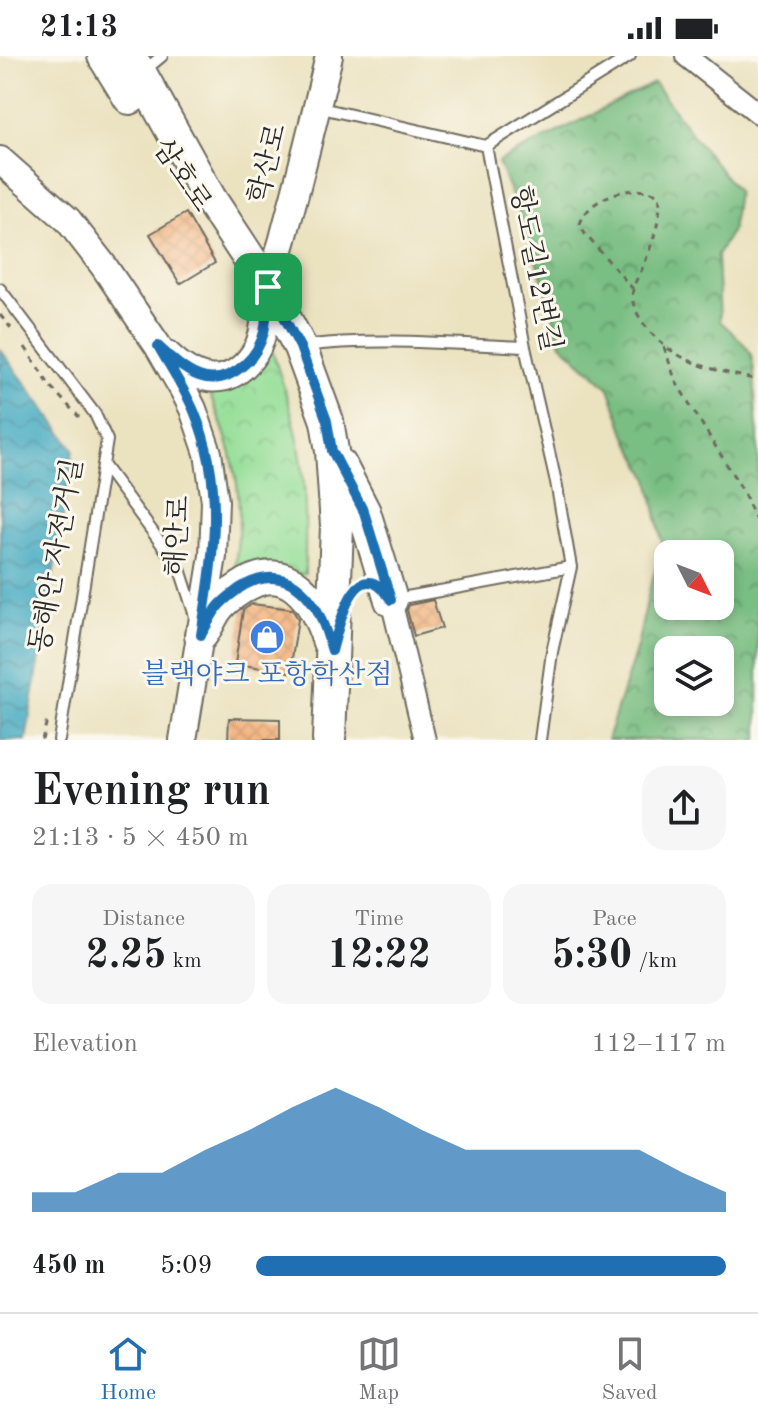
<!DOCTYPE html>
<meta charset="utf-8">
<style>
body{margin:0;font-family:"Old Standard TT","Noto Serif KR",serif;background:#f6f6f6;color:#202124;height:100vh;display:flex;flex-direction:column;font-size:30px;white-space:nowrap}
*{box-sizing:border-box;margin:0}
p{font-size:26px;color:#757577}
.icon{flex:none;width:44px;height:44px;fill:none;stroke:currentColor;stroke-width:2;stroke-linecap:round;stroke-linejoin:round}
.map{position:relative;height:684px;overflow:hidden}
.drawer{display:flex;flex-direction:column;background:#fff;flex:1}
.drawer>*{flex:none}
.needle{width:52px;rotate:132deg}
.tools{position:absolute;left:654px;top:484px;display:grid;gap:16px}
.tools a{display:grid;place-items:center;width:80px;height:80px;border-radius:16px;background:#fff;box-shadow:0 4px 12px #0003;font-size:40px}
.pin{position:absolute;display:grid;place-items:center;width:68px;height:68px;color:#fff;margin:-34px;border-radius:16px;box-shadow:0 4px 12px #0006}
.round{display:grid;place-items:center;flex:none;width:84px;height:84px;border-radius:24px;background:#f6f6f6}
.headline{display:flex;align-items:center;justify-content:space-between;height:136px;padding:0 32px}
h1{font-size:44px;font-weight:600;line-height:60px}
.stats{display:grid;grid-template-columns:repeat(3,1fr);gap:12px;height:136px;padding:8px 32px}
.stats div{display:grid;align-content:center;border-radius:20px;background:#f6f6f6;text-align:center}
.stats b{font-size:40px;font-weight:600}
.stats small{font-size:22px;font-weight:400}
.stats p{font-size:22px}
.chart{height:224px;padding:16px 32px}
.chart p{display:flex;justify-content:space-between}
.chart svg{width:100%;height:144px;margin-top:8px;fill:#1f6fb2;opacity:.7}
ul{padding:0 32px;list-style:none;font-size:26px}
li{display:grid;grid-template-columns:128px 96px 1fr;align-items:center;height:60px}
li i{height:20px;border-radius:10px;background:#1f6fb2}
.status{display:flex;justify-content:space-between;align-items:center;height:56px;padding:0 40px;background:#fff;direction:ltr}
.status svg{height:22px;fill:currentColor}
.tab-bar{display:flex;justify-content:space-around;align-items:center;height:112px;border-top:2px solid #e0e0e0;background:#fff;font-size:22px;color:#757577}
.tab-bar a{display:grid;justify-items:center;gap:4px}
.tab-bar .current{color:#1f6fb2}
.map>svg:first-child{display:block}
</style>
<div class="status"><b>21:13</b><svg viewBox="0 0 49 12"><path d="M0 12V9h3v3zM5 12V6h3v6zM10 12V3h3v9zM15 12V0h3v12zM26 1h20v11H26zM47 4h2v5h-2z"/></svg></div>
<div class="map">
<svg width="758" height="684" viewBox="0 0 758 684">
<defs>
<pattern id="forest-crowns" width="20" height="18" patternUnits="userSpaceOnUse" patternTransform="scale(2)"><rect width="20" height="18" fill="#79be82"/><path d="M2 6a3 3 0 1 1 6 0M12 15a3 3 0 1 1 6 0" fill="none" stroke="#639b6b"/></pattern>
<pattern id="park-crowns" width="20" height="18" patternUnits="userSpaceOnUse" patternTransform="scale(2)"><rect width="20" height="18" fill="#97df9a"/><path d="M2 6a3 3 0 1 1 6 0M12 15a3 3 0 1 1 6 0" fill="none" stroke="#82c085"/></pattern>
<pattern id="water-waves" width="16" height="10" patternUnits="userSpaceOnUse" patternTransform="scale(2)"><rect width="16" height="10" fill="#41a9c1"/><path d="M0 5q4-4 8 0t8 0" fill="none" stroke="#378a9d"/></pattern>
<pattern id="building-cross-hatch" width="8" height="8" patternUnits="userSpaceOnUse" patternTransform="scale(2)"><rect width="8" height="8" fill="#f4b480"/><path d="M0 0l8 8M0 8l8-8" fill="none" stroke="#d19b6f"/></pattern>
</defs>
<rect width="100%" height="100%" fill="#fbf7ec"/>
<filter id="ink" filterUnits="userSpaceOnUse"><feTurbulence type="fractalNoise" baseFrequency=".0125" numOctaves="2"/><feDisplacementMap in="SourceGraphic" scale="16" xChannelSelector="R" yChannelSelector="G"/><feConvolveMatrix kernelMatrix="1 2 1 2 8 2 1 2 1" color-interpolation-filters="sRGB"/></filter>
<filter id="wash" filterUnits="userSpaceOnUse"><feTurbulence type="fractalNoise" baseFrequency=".006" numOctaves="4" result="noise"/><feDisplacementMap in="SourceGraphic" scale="32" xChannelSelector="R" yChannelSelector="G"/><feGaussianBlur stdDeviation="1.8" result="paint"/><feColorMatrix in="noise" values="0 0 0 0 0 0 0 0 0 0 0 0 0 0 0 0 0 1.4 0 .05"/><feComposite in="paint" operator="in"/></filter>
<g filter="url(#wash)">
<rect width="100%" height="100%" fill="#ebe2c0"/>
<path fill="url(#forest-crowns)" stroke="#527456" stroke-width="2" fill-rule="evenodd" d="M654 27 692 78 737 135 732 174 717 199 720 265C729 274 741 283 748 293 758 306 753 357 758 376V684H607L637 591 650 531 663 491 649 423 626 380 609 332 561 288 543 225 527 178 498 106ZM668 498H720V550H668ZM668 594H720V646H668Z"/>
<path fill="url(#park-crowns)" stroke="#618562" stroke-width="2" d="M270 288C281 323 294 358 300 395 307 435 305 477 305 518L244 520 235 511C237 494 239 477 239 461 240 416 225 373 207 333Z"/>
<path fill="url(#water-waves)" stroke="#366a76" stroke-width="2" d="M0 293 74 393 26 684H0Z"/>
<g id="blocks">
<path fill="url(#building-cross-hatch)" d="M186 157 215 207 180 228 150 178Z
M433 544 442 572 414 580 407 554 409 549Z
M252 548 292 553 298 563 290 616 235 608 243 554Z
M229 662 280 663V684H228Z"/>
</g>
</g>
<g filter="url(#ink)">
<use href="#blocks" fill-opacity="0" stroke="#6e6b5f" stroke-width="2"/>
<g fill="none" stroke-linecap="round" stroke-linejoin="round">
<g stroke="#6e6b5f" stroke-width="14">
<path id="service" d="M145 14 162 0
M317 51 486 90
M0 233 95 358 107 384 59 684
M303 290C377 281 451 288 525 291
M104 410 180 513 195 560
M571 511 556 426 525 291 486 90 630 0
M396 543 571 511 552 596 540 684"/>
</g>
<g stroke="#6e6b5f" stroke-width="24">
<path id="minor" d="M686 0 758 57
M391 544 425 684"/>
</g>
<g stroke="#6e6b5f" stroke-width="30">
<path id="tertiary" d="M0 104 68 164 103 209 158 290 184 335 193 353 208 397 215 445 213 500 183 684
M167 298C193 323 224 336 251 302 268 280 263 257 268 232 271 214 280 197 284 179 300 120 315 60 329 0"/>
</g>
<g stroke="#6e6b5f" stroke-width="36">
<path id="primary" d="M104 0 130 42
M129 0 140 17 210 143 268 231 300 291 327 365 332 395 337 470 329 684
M340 409 364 456 391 544
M201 579C207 571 211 560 217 552 223 544 233 537 241 532 288 500 316 545 329 586"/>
</g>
<path stroke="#6e6b5f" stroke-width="3" stroke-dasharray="6 6" stroke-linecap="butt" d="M633 233 585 178 580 168C589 140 634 126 659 139 663 160 651 191 643 211 640 218 634 226 633 234 630 246 637 258 644 268 672 307 714 314 758 324
M0 259 11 272
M25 291 50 330 79 361
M664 291 676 326 743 435 758 469
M42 684 47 664"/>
<use href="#service" stroke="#fff" stroke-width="10"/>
<use href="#minor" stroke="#fff" stroke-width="20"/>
<use href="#tertiary" stroke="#fff" stroke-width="26"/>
<use href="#primary" stroke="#fff" stroke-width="32"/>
</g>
</g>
<g fill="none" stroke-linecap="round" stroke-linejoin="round" filter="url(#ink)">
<g stroke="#fff" stroke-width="16">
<path id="route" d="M268 231 300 291 327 365 332 395 364 456 391 544C356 491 339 569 332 595 328 581 324 567 317 554 299 523 272 512 240 532 232 538 222 545 217 552 211 561 206 571 201 579 213 501 226 431 194 355 184 332 170 311 158 290 185 315 211 339 245 308 254 300 261 288 264 276 267 262 267 246 268 231Z"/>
</g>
<use href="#route" stroke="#1f6fb2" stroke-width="10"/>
</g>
<defs>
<g id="shop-disc" transform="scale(1.8)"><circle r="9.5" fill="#3f7fe0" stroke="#fbf7ec"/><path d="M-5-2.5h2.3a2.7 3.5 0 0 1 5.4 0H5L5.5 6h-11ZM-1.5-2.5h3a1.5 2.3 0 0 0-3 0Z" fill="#fff"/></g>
</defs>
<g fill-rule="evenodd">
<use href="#shop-disc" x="267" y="581"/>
</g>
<g text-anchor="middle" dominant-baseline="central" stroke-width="6" stroke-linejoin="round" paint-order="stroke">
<g font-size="28" fill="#2b2b2b" stroke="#fbf7ec">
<text transform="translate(269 108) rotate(-76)">학산로</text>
<text transform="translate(181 120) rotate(56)">삼호로</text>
<text transform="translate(534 213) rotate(79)">항도길12번길</text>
<text transform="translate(179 480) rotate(-87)">해안로</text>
<text transform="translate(58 500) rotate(-80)">동해안 자전거길</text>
</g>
<g font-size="28" fill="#366cbe" stroke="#fbf7ec">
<text x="267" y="620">블랙야크 포항학산점</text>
</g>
</g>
</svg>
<div class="tools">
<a><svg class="needle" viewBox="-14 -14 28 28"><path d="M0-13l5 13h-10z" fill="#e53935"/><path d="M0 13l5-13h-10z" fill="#757577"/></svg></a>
<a><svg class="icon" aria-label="layers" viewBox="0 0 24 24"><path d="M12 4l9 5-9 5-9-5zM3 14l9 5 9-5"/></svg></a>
</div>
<div class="pin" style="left:268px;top:231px;background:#1e9e55"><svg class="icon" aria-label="arrive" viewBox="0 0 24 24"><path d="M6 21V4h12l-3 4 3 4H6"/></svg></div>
</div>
<section class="drawer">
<div class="headline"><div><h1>Evening run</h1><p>21:13 · 5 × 450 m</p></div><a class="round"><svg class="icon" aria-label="share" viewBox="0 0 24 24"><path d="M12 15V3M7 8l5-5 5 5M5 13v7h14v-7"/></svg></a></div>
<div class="stats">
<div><p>Distance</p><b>2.25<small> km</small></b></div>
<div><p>Time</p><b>12:22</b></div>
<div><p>Pace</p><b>5:30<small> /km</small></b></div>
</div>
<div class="chart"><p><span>Elevation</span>112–117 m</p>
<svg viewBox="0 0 160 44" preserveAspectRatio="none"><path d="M0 44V38L10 38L20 32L30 32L40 25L50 19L60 12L70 6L80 12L90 19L100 25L110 25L120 25L130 25L140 25L150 32L160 38V44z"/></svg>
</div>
<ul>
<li><b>450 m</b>5:09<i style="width:100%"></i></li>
</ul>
</section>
<nav class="tab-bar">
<a class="current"><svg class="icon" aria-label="home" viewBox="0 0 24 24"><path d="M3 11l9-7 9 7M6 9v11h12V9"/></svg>Home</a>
<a><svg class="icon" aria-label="map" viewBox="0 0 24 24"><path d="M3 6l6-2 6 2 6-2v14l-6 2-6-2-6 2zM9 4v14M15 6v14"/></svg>Map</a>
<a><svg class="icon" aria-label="saved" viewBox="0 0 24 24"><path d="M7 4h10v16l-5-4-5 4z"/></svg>Saved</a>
</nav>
